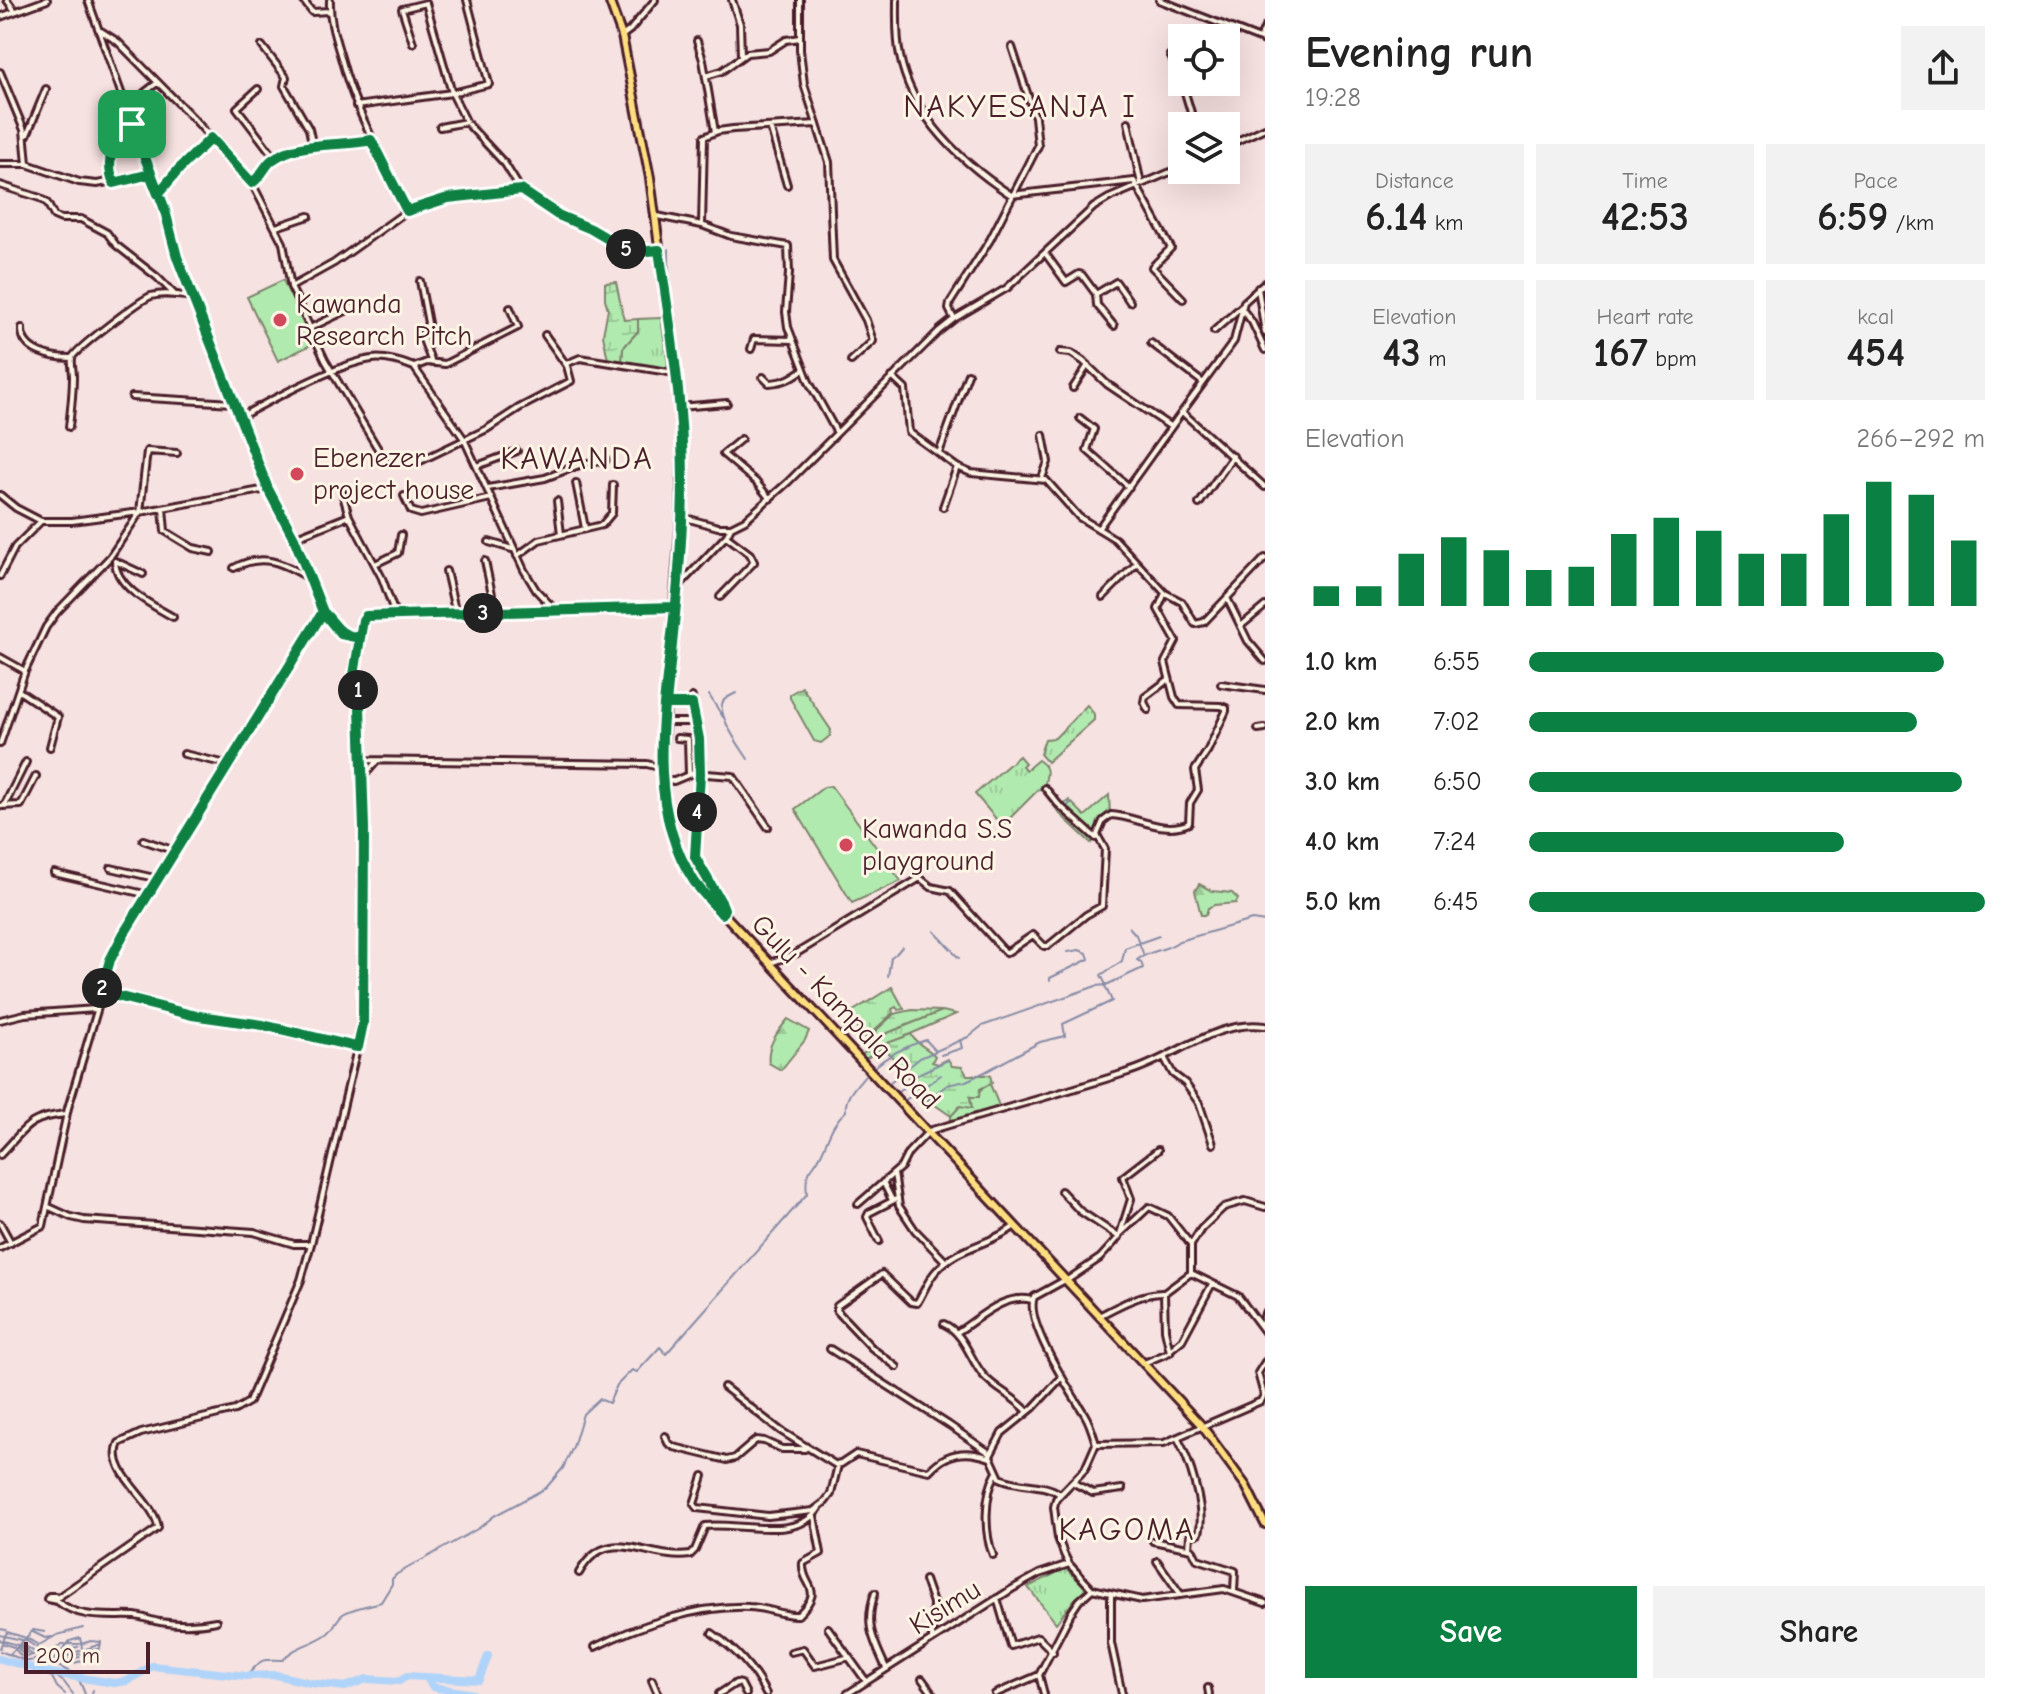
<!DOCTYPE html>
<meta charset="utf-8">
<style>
body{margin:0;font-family:"Comic Neue",sans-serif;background:#f2f2f2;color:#222;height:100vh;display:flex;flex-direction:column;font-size:30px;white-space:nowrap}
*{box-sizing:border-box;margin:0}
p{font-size:26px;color:#767676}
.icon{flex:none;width:44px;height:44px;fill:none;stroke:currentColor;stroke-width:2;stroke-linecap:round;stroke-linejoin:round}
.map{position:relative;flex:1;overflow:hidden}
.sheet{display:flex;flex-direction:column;background:#fff;width:760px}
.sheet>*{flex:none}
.fabs{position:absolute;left:1168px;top:24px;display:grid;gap:16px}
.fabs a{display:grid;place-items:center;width:72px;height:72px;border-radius:0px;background:#fff;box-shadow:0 8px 32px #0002;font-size:40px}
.scale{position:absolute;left:24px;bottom:20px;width:126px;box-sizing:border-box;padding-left:8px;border:4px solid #4a1f2b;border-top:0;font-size:22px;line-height:28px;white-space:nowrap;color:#4a1f2b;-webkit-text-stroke:6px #fcf5e5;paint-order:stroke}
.pin{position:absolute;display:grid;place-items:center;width:68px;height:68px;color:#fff;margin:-34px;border-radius:16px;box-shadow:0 4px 12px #0006}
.km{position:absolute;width:40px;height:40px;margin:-20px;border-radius:50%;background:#222;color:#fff;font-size:22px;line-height:40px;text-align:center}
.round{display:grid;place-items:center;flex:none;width:84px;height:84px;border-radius:0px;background:#f2f2f2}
.head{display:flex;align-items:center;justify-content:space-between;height:136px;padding:0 40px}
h1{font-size:44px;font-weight:600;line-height:60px}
.metrics{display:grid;grid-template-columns:repeat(3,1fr);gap:12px;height:136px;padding:8px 40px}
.metrics div{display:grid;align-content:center;border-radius:0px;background:#f2f2f2;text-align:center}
.metrics b{font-size:40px;font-weight:600}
.metrics small{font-size:22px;font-weight:400}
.metrics p{font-size:22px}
.chart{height:224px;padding:16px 40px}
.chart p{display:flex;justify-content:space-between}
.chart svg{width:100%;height:144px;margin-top:8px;stroke:#0b8043;stroke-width:6}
.primary-button{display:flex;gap:16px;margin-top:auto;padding:16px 40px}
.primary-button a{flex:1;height:92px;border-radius:0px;background:#0b8043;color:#fff;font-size:32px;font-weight:600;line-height:92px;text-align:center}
.primary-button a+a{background:#f2f2f2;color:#222}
ul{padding:0 40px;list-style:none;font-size:26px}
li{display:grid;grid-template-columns:128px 96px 1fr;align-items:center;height:60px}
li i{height:20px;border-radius:10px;background:#0b8043}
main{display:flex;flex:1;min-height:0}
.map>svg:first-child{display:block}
</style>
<main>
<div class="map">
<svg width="1265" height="1694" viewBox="0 0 1265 1694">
<defs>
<pattern id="grass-tufts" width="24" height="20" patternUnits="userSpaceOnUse" patternTransform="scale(2)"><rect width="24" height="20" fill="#b1eaaf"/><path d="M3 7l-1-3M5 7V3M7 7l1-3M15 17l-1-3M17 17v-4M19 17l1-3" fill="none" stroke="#9ac897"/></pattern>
<pattern id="forest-firs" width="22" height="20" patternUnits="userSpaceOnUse" patternTransform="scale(2)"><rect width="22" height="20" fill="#b1eaaf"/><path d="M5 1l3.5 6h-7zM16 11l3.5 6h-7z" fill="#9ac897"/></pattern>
<pattern id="wetland-marsh" width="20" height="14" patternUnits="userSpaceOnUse" patternTransform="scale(2)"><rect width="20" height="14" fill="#b1eaaf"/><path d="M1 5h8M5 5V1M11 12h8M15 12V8" fill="none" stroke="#9ac897"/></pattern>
</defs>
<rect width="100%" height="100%" fill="#f6e2e0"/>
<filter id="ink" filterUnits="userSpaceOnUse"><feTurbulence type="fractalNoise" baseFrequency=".0125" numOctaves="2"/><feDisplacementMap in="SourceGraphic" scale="16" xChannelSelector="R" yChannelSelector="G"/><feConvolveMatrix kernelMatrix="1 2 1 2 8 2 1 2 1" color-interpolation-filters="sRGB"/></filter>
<g filter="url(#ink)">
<path fill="url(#grass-tufts)" stroke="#7e846d" stroke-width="2" d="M661 318 669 373 622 361 623 348 638 331V319Z
M1087 705 1094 714V720L1047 762 1040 754 1045 739 1055 738Z
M1019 756 1025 763 1022 766 1026 770 1038 760C1053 770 1044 775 1045 789L1095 839 1091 843 1060 814 1040 788 1002 826 975 794Z
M1109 795 1110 815 1097 830H1090L1062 806 1069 800 1085 816Z
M942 1011 956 1014 881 1047H872L870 1040Z
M990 1084 1000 1108 951 1123V1116L960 1106 971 1102 970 1096Z
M1066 1568 1087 1589 1075 1599 1056 1623 1028 1587Z"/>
<path fill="url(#forest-firs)" stroke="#7e846d" stroke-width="2" d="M802 687 831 730 830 736 821 743 814 741 790 698V694Z
M1199 884 1212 891 1232 893 1238 899 1236 903 1214 905 1208 908 1206 915H1201L1195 891Z
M788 1019 809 1031 805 1040 781 1070 769 1063C766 1046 778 1031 788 1019Z"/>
<path fill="url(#wetland-marsh)" stroke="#7e846d" stroke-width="2" d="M616 282 624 320 638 319V331L623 348 622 361 608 360 603 335 608 309 605 299V283Z
M892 987 904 1009 898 1010 896 1007 892 1009 893 1013 867 1037H860L854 1016 850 1013Z
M912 1010 942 1011 870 1040 869 1037 894 1014Z
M911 1034C916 1045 927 1047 935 1056L932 1062 938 1064 948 1059 952 1066 962 1067 967 1075H990L992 1083 980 1089 979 1097H970L972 1108 960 1106 951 1116 925 1098 884 1047 864 1060 859 1056C874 1046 893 1042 911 1034Z"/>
<path fill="#b1eaaf" stroke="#7e846d" stroke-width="2" d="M283 280 313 344 278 361 247 297Z
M831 786 901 881 852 903 795 809 824 787Z"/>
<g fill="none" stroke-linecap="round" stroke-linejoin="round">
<path stroke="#878ca7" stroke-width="2" d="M669 249V272
M657 610 668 613
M736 693C734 694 726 698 724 700 714 712 741 748 748 759
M709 695 723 717
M1064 808 1070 804 1068 802
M1129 927 1136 935 1143 953
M934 931 952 950
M1035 934 1045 943 1049 944
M953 952 959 958
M896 954 902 947
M888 976 891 957 894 955
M1050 981V978L1089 959 1087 953 1079 950 1068 952
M1106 985 1101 975 1122 961 1125 948 1159 936
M941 1055 962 1048 960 1040
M872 1069C888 1055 905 1046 926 1040L935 1050
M889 1083 920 1058 968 1037 982 1026 1096 986 1106 985 1143 968 1141 962 1137 960C1149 950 1167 951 1179 941L1252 920 1265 922
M897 1093 920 1073 948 1060
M904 1101 941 1075
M926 1101 947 1085 966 1081 985 1072 1040 1042 1065 1036 1063 1024 1112 1001 1105 986
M0 1629 6 1630
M33 1632 45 1638 52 1637
M0 1635 22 1640
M0 1640 18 1645
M25 1640 42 1651
M4 1644 14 1647
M23 1644 37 1654
M68 1644H79
M21 1645 31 1654
M19 1646 27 1654
M17 1647 24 1655
M0 1648 7 1632 26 1638 33 1630 45 1632
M15 1649 21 1656
M64 1649 78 1647
M0 1651 21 1659
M52 1652 63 1655 80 1651
M85 1652 98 1649
M10 1654 26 1638 39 1645 57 1635 83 1628
M48 1655 62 1644H65
M86 1656 99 1653
M85 1657 83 1650 101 1644
M55 1658 81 1654
M54 1660 70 1641 80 1638 82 1648
M21 1662 42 1659 50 1662
M58 1662 80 1657
M52 1663 72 1673V1675
M19 1665 21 1659 38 1653 59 1663 70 1664 98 1657 101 1642 91 1641 81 1644
M39 1672 52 1677 57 1687 65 1694
M51 1673 64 1682 73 1694
M246 1676C264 1660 255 1659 283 1660 294 1646 312 1645 327 1634 334 1629 336 1619 343 1614 355 1607 368 1606 381 1602L392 1584V1579L397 1574 479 1528 494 1516 546 1488 563 1468 573 1447 583 1414 599 1399 609 1403 617 1385 632 1370 637 1372 660 1347 666 1354 807 1194C804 1169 812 1173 821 1154 829 1138 831 1124 846 1111 844 1097 857 1085 865 1075
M78 1677 85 1694
M92 1694 93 1690"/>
<path stroke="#b0d4f9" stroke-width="8" d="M0 1659 51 1673 114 1683 127 1681 152 1666 246 1676 276 1675 311 1683 345 1687 367 1679 399 1681 407 1676 479 1680 488 1656
M427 1678 433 1687 473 1694"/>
<g stroke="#4a1f2b" stroke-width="10">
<path id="minor" d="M7 0 15 11
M88 0 150 174 164 207 177 257 275 502 294 538 349 516 382 578 395 614
M303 0 312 12 329 11
M330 0C329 22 336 40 342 61 356 115 385 160 407 211
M732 0 740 24 741 56
M800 0V50L804 84 829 162 833 260 866 320 873 341 851 361
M897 0C897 19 896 38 900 56 912 117 961 162 1011 195L1134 181 1171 248 1152 267 1183 299
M1159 0 1265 41
M0 17 47 0
M101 31 118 42 194 119 254 187 283 243 291 287 325 360 384 459
M622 36 630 30 655 0
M1260 39 1265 27
M697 41 703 60 715 132
M413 43 402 9 426 3 452 93 466 121
M262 46 286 77 284 86 309 129 313 147
M1170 55 1178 69 1195 126
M0 72 24 130 27 164
M706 76 722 71 747 53 769 51 786 40 800 38
M258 89 237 108 275 158
M356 106 452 93 489 84 467 0
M128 114 144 93 157 83
M1128 122 1141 184
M440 127 466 122 505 164 521 190 537 202 567 220 591 229 629 250H659
M770 127 787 185
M27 135 46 89
M1226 146 1265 128
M0 164H27L79 182 97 184 150 174
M114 183C105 164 112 134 132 124
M252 183C263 175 265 164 272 160 300 141 340 147 371 140
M0 185 40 198 47 203 54 216 61 219H81L107 233 116 245 157 277 174 294
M158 194 179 169 211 138
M657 216 702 225 731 236 788 246 789 273 786 312 788 327 809 382 837 433
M702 225 704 137 718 131 733 129 817 124
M276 227 309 216
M1045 253 1066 282 1079 274 1082 275 1096 294 1097 305 1114 326
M420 281 428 323 422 337 432 363
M1265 283 1244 302 1234 341 1182 412 1265 487
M291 287 334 263 407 211 448 198 521 190
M1258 288 1265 333
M1096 294 1116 282 1130 302
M1242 309 1252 322 1265 350
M954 319 949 309 950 303 990 240 1038 146 1035 117 1012 47
M22 328C21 352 52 358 72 358
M310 328 354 307
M1214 331 1242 306
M1151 343 1202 382
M751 349 754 339 793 340
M1060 352 1071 353 1083 361 1107 384 1171 427
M566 364 580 358 675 373
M414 367 427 362 445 364 518 327 510 308
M763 377 769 383C785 382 792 378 804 369
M892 377 905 389 909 432 957 467 971 473 1046 480 1079 517 1115 539 1165 593 1182 602 1195 624 1204 622 1265 558
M1073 388 1088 365
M132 397 233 403
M679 407 727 403
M240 417C269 401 340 363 372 359 386 357 401 362 414 367L464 439 524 570 536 590 556 611
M1080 418 1094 429 1087 450 1129 487
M69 427C71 410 73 393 73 376 73 371 71 363 72 358 74 350 142 299 151 296 166 292 179 296 195 297
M741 439 723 454 756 482 770 499
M939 453 968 374
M414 464 487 429 519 408 571 381 567 366 545 335
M477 466 517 451
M1042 478 1048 462 1043 435
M576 483 585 528
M488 488 545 478 582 464 606 460
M342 492 349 516
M0 495 16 508 41 521H72L140 512 267 489
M404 496 411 511 421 514 491 498
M557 501 561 534
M1199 504 1233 456
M943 507 957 467
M163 508 165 531 193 548 212 552
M682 517 718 527H731L745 520 788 482 939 331 954 319 1007 288 1094 207 1109 198 1182 167
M1098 529 1182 412
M489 542 512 549
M517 556 539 540 602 525 612 513 613 485
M115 561C116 588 152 605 173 617
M115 561 143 574
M485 561 496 613
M375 564 398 553 401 535
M234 568C262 552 283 563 309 578
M446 571 456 614
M0 576 15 547 41 521
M676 589 727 535 731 527
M720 597 754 562 750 554 726 536
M1103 597 1137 563
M1227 598 1248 641 1265 661
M323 612 341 634 360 638
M1242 625 1265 606
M0 657 25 671
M1221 684 1265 690
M19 691 58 717 50 747
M692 697 699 739 700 773
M666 704H691
M1148 710 1144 702 1145 697 1169 679
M664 722H695
M1258 729 1265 728
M677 738 688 739 689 774
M0 744 25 671 46 627 57 612 110 557 140 512 147 451 177 453
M184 754 231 765
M361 760 647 764 662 768
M699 773 695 857 724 909 722 914
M362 778 376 762
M663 781H674L693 773 733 776 768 827
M1045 788 1058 804 1096 838
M0 806 21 805 36 776
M4 806 26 762
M143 840 175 851
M111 868 159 879
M54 873 149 895
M770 963 797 953 920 878 931 887 950 891 1006 953 1033 935 1044 946H1048L1086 915 1102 906 1105 849 1097 835 1103 821 1111 815C1136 816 1163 835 1189 823L1190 803 1198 790 1195 770 1208 750 1226 711V708L1221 706 1179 705 1174 697 1165 662 1176 641 1158 609 1165 593
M101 992 192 1015 263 1025 358 1047
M0 1020 25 1014 96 1009
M1165 1059 1173 1074 1185 1083 1199 1103 1213 1144
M0 1155C26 1129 25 1118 66 1114
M894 1173 899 1206 915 1230 945 1261
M883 1182 892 1200
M1061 1191 1080 1211 1119 1237
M858 1204 901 1167 908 1153 929 1131C995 1111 1062 1093 1128 1072 1173 1059 1216 1019 1265 1026
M49 1207 71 1217 84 1220 254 1232 294 1244H311L363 1023 364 828 360 707 354 669 363 619 395 614 673 607
M0 1223 11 1243
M1121 1233 1149 1207 1168 1216 1191 1245
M879 1241 867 1217 869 1213 898 1198
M0 1248 43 1226 68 1108 116 947 323 613 294 538
M1191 1273V1245L1201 1229 1224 1207 1245 1201 1265 1207
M1191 1273 1238 1296 1265 1332
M1065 1280 1034 1297C1024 1322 1071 1392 1085 1415 1090 1423 1093 1434 1096 1444
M1066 1281 1100 1258 1119 1237 1131 1199 1123 1177 1158 1150
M1099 1316C1118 1306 1143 1292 1164 1293
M944 1324C964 1333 970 1359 983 1375 996 1390 1014 1396 1028 1412
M1262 1325 1265 1313
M956 1333C979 1319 1003 1293 1032 1300
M830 1349 949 1425 991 1454
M1170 1350 1182 1340 1212 1284
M1265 1362 1258 1373 1264 1395 1261 1401 1164 1443 1096 1444 1085 1469 1056 1499 1054 1507 1058 1538 1064 1554 1069 1564 1092 1589 1142 1600 1224 1589 1265 1603
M1144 1363 1170 1352 1165 1330 1164 1293 1191 1273
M897 1367 872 1348 837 1311V1306L882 1274 911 1302 917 1303C924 1292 928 1279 937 1270 958 1246 991 1245 1015 1226
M724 1387 781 1431 836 1465 841 1464 856 1454 929 1471C946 1452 966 1449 990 1458
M665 1436 668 1443 674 1447 727 1460 735 1458 756 1440 764 1441 782 1449H805
M1178 1439C1189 1459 1206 1510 1199 1533L1190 1536 1189 1548
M703 1476 694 1504 697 1508 768 1516 813 1511 825 1502 831 1494 838 1465
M1072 1482 1093 1493 1122 1489
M1060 1494C1043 1482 1019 1487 1000 1478L990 1456 1002 1433 1033 1408 1062 1377
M1153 1541 1192 1549 1197 1559 1235 1571 1234 1591
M993 1555C984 1534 984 1494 996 1474
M1157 1561 1181 1595
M579 1573C608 1522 646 1561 690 1555L695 1550 705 1526C739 1522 798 1542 819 1508
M925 1580 933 1603 932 1638
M875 1593C864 1624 873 1639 886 1668
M1111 1595V1643L1122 1694
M49 1596H55L57 1601 47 1599Z
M57 1598 158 1528C156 1501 105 1473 119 1443L141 1433 235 1410 249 1402 301 1280 311 1244
M997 1598 1011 1646 1038 1637 1053 1652
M57 1601C80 1620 108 1615 135 1616 144 1617 152 1621 160 1622 178 1625 198 1625 216 1621
M828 1628 866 1681
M712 1633C736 1650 753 1667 766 1694
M595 1647C639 1625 699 1605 749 1607 765 1607 783 1616 798 1615 827 1587 801 1587 803 1563L821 1553 814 1516
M791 1652 803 1649 815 1666 850 1657
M922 1679 933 1694
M652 1680 658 1694
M1208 1688 1209 1694
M719 1694 736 1683 741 1684 746 1694
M847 1694 1012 1589 1039 1574 1069 1564
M995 1694 1039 1675
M1044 1694 1039 1675 1071 1613 1079 1601 1092 1589"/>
</g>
<g stroke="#4a1f2b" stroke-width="12">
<path id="major" d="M609 0 622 36 650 178 678 391 682 446 681 517 662 756 665 800 670 826 680 856 694 882 1202 1426 1246 1486 1265 1524"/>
</g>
<use href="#minor" stroke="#fcf5e5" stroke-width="4"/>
<use href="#major" stroke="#fedf80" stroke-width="6"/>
</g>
</g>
<g fill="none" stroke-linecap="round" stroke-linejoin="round" filter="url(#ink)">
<g stroke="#fff" stroke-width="16">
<path id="route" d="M132 124 164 207 177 257 268 489 294 538 323 612 341 634 360 638 354 675 360 707 364 828 363 1023 358 1047 352 1046 263 1025 192 1015 101 992 110 960 123 935 323 612C339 627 336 634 360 638L363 620 366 616 675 607C667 695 641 801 694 881 702 893 713 903 722 914L724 909 722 904 695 857 700 774 699 739 692 704H666C673 630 683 554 683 479 683 403 670 325 659 250L638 252 625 249 591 229 558 215 521 190 448 198 407 211 371 140C340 147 299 140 272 160 265 165 263 175 252 183L211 138 179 169 158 194 150 174 114 183C105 164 112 134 132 124"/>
</g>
<use href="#route" stroke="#0b8043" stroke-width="10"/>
</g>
<g fill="#d1495b" stroke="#fcf5e5" stroke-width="3">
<circle cx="280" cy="320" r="8"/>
<circle cx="297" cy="474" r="8"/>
<circle cx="846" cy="845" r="8"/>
</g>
<g text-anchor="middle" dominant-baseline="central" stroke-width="6" stroke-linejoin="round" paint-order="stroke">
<g font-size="28" fill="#4a1f2b" stroke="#fcf5e5" text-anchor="start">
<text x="296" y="304">Kawanda<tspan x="296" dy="32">Research Pitch</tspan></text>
<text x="313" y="458">Ebenezer<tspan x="313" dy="32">project house</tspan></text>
<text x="862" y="829">Kawanda S.S<tspan x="862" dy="32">playground</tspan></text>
</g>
<g font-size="28" fill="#4a1f2b" stroke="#fcf5e5">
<text transform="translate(846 1012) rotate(46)">Gulu - Kampala Road</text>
<text transform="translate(945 1607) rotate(-32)">Kisimu</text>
</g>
<g font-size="32" letter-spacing="2" fill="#4a1f2b" stroke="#fcf5e5">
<text x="1020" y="106">NAKYESANJA I</text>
<text x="577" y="458">KAWANDA</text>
<text x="1127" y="1529">KAGOMA</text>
</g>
</g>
</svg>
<div class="fabs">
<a><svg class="icon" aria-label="locate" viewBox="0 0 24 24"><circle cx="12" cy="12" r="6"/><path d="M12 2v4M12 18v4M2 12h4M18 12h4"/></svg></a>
<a><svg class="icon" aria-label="layers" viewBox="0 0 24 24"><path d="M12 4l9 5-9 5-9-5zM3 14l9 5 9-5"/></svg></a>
</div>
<div class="scale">200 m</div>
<div class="pin" style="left:132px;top:124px;background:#1e9e55"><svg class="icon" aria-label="arrive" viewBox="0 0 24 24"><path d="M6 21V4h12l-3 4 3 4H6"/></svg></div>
<b class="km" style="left:358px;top:690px">1</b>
<b class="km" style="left:102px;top:988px">2</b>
<b class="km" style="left:483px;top:613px">3</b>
<b class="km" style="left:697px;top:812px">4</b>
<b class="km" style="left:626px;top:249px">5</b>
</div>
<section class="sheet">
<div class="head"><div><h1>Evening run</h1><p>19:28</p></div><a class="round"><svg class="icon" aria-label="share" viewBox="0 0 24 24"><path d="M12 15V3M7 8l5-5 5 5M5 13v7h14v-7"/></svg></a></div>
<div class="metrics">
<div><p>Distance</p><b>6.14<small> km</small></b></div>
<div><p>Time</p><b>42:53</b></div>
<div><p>Pace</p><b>6:59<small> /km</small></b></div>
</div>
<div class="metrics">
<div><p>Elevation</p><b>43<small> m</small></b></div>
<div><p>Heart rate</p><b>167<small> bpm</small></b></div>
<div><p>kcal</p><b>454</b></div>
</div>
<div class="chart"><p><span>Elevation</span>266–292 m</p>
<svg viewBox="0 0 160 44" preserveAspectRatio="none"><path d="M5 44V38M15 44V38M25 44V28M35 44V23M45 44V27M55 44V33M65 44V32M75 44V22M85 44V17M95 44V21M105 44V28M115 44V28M125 44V16M135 44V6M145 44V10M155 44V24"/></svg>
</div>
<ul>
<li><b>1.0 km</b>6:55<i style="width:91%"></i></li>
<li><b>2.0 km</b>7:02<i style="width:85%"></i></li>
<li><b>3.0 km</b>6:50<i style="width:95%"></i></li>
<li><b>4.0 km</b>7:24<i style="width:69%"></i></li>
<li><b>5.0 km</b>6:45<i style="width:100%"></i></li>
</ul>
<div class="primary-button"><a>Save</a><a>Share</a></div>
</section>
</main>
